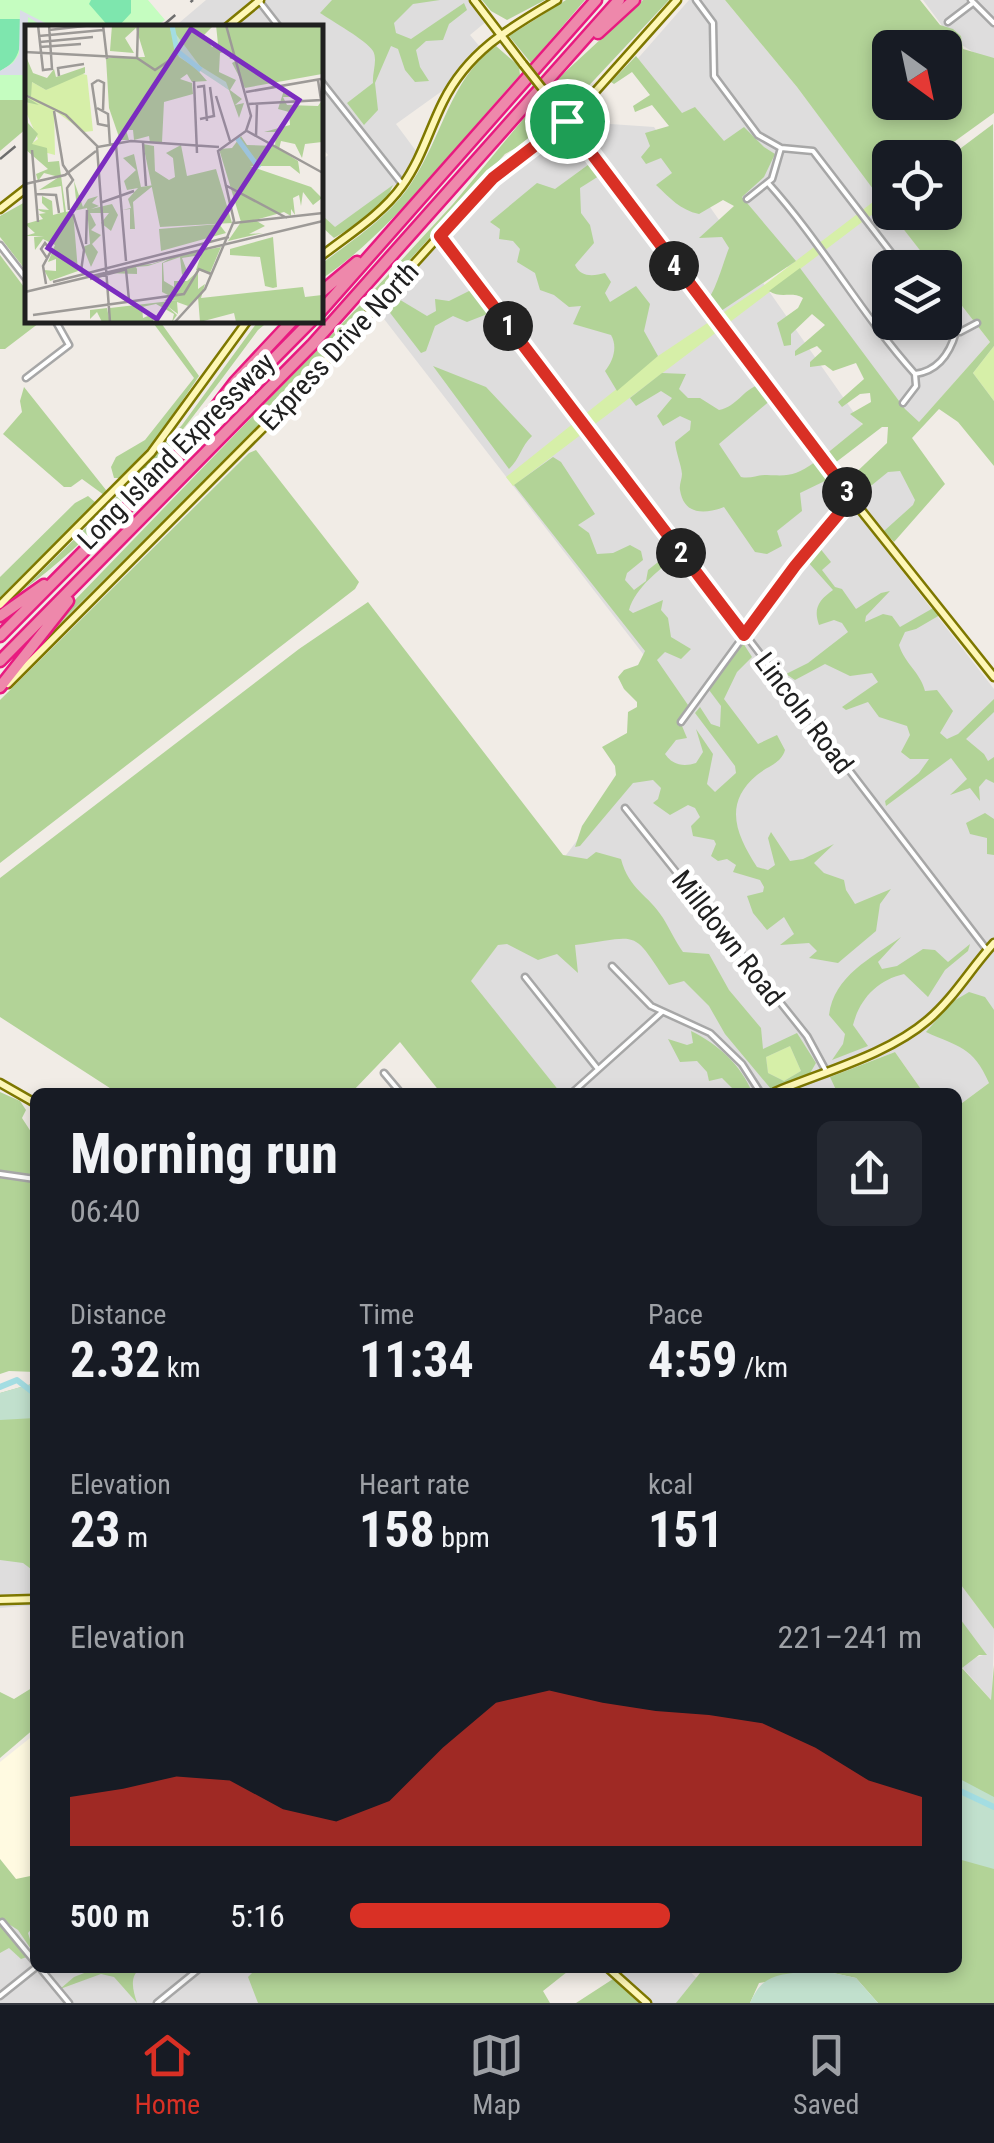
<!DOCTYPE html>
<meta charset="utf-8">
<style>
body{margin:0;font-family:"Roboto Condensed",sans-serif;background:#242831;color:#f1f3f6;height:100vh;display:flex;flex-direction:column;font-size:38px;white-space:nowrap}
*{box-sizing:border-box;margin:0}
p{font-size:32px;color:#9ea1a6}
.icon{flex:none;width:55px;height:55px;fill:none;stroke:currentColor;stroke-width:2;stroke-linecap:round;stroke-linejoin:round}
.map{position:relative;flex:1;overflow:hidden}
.drawer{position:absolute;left:30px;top:1088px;width:932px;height:885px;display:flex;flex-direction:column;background:#171b24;border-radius:15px;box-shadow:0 5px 15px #0003}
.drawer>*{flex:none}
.needle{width:65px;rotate:147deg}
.tools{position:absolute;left:872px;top:30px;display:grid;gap:20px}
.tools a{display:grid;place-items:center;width:90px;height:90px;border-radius:15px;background:#171b24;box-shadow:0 5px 15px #0003;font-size:50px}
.pin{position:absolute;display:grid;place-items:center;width:85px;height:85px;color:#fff;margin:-42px;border:5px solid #fff;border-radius:50%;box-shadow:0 2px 10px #0007}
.km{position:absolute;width:50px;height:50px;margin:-25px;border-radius:50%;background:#222;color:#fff;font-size:28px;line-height:50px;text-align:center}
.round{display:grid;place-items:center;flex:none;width:105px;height:105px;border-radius:15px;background:#242831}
.overview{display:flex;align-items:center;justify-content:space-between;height:170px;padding:0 40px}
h1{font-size:55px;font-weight:700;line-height:75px}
.stats{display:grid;grid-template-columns:repeat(3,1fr);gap:15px;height:170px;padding:10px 40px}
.stats div{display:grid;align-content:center}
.stats b{font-size:50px;font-weight:700}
.stats small{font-size:28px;font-weight:400}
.stats p{font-size:28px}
.chart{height:280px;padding:20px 40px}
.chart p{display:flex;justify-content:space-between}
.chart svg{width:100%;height:180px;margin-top:10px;fill:#d93025;opacity:.7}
ul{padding:0 40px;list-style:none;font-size:32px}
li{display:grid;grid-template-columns:160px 120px 1fr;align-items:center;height:75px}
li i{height:25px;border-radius:12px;background:#d93025}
.tab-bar{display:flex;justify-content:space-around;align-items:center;height:140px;border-top:2px solid #363941;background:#171b24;font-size:28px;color:#9ea1a6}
.tab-bar a{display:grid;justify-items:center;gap:5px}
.tab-bar .selected{color:#d93025}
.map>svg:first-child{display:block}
</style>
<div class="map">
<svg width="994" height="2003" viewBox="0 0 994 2003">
<rect width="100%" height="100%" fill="#f1ece6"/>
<path fill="#dedddd" d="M206 0H471L487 21 470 35 480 47 449 86 396 124 419 155 407 176 330 235 320 222V162L328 155 320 146V28H173Z
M689 0H725L797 87 933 267 890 268V322H945V284L990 342 912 430 633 64Z
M923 0H994V65L952 39Z
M567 121 654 127 866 430 831 456 855 493 900 460 926 500 877 539 994 689V1077L989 1083 958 1106V1092H923L895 1052 831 1076 837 1092H560L470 982 681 703 374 306 506 157Z
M35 1552V1605L0 1608V1553Z
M958 1581 994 1629 992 1701 962 1667 971 1659 986 1654 958 1617Z
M35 1897V1968H316L272 2003H0V1925Z
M601 1968H686L702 1983 681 2003H639Z"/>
<path fill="#fffae1" d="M35 1734V1897L32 1899 0 1859V1762Z"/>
<path fill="#d6efa8" d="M890 189V201L529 474 513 486 506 477 658 356 763 286Z
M994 346V401L973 373Z
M790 1046 801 1071 784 1081 768 1073 766 1057Z"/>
<path fill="#b2d397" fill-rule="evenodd" d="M332 0H440L413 4 394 23 396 33 411 39 464 3 467 10 449 24 443 40 426 41 416 50 420 67 429 81 415 82 405 70 398 49 391 46 375 83 378 110 364 125 347 103 373 83C372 73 378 60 373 51 366 40 332 21 320 13Z
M482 0H545L507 20 491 11Z
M566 0H585L531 63 509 36Z
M643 0H669L567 109 549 87Z
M725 0H920L940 25 953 29 961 36 963 49 994 58V113L933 157 890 158V189L879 197 797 87ZM890 48H945V102H890Z
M496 46 519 66 520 75C461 139 392 233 320 280V265C351 241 391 216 412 182 442 137 450 79 496 46Z
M636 56 682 113 695 107 724 141 744 127 764 147 775 154 764 177 742 197 796 261 718 313 709 306 708 299C716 290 723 263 729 248L722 237 699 238 734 206 723 200 699 214C680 210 670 198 656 185L672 173 661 158 646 164 641 157 650 146 645 133 669 126 652 105 635 112 633 106 650 95 632 72 614 84 611 82Z
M27 99V128L0 151V100Z
M539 100 553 114V124L549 130 505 154 269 416 43 640 73 602 363 302 453 204Z
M993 124 994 346 973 373 994 401V466L958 422 939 409 912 438 945 484 894 542 884 531 913 505 915 500 900 471 888 472 856 498 845 483 887 443 888 427H882L831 466 825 455 863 424 850 414 871 402 870 393 860 394 842 407 838 402 864 379 856 363 833 371 825 365 810 367V362L822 351 817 346 795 356V351L825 325 812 314 791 334V345L784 346 777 323 798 308 803 298C792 291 780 299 769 291L800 268 905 409 919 422 990 342 945 284V268L933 267 891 213 945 212V160Z
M592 162 599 176 580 188 581 213 590 225 594 243 575 265C581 278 594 276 605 273L611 282 605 293 610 302 636 286 650 304 644 331 658 356 617 391 605 371C613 361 618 347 611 335L573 324 581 306 569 307 554 295 540 290 535 273 517 262 520 249 513 241 499 239 500 229 490 222 537 183 555 189Z
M393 185C383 211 357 224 334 238L320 225V205H324V217L335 227Z
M27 201H28L27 272 0 237V216Z
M0 255 27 291 28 320H43L5 349H0Z
M462 280 469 281 490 313 467 322 453 316 435 326 426 351 421 353 384 305 397 298 427 316 436 311 435 299 449 301 471 290Z
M151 320H159L199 376 157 438 120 478H114L111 467 116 457 145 440 194 378Z
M259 320H270L258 330C189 423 118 521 23 590L110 504 182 425Z
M433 366 486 387 532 436C521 446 520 459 509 469Z
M662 373 686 374 679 389 688 398H700L719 410C738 406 741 391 760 384L772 399 719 444 741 477C751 479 757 475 767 475 790 476 795 476 815 462L831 478 800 493 802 511 777 531 782 546 767 554 755 552 724 507C706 514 684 516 680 490 679 485 682 479 682 474 681 464 676 453 675 442L690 430 691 421 680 416 663 426 657 416 672 398 661 391 636 406 630 398Z
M24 387 106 490 104 495 82 479 71 487H64L3 434 22 412 20 401Z
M256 450 359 582 355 589 0 863V700L249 453Z
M553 457 561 462 595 514 578 525 589 533 597 554 613 553 630 545 641 551 643 560 627 573 625 580 634 590 646 581 648 570 672 551 679 554C661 569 636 586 629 610L633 613 663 600 661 610 668 618 671 637 691 649 681 659 665 652 657 660 688 705 678 726H682L687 738 676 740 665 754C672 765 684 767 696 763L703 752 696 729 713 754 707 784 715 792 736 773 735 766 695 713 700 707 711 724 720 727 721 706 709 690 743 643 752 657 737 672 724 699 758 744 777 735 785 750C781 764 767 766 757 775 722 804 737 836 757 867L768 870 775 865 768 838 771 832 790 861 803 859 834 844 814 863 824 873 844 880 846 890 855 904 891 889 880 904 876 931 838 963 809 958 817 951 809 943 780 945 794 934 784 917 767 930 753 913 747 896 763 892 764 887 760 880 733 872 736 865 727 859 718 861 711 856 716 844 714 840 693 836 691 826 700 817 695 808 688 805 670 815 653 803 658 799 661 788 653 780 633 783 580 846 575 847 582 826 616 775 615 766 602 747 627 733 628 712 637 707V702L624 689 618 677 624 670 638 665 645 651 514 485Z
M88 496 95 502 0 600V577L75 503Z
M819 547 831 562 822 570 835 587 842 589 856 609 881 593 890 591 866 616 865 622 883 614 892 616 900 627 935 607 940 615 916 629 905 632 899 645C905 664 920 672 925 691L937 690 953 711 940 733 947 739 958 734 994 699V712L966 739 984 754 988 761 994 757V783L986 779 979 787 980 801 970 788 950 795 967 779 951 758 886 806 885 801 919 773 929 759H910L901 752 910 735 907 726 879 717 868 702 846 710 842 707 878 682 872 673 850 676 825 664 795 680 786 674 808 663 848 632 842 623 834 620 819 625C813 608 819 600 833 590L807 561Z
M368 602 563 855 587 859 596 852 621 859C629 890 649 895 663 918 670 929 675 941 683 952L709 954 729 990 761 1028 763 1049 797 1033 816 1063 809 1075 771 1089 725 1034 709 1006 684 981 669 985C631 928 642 936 575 945L578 973 557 954 538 960 507 944 498 945 471 981 560 1092H440L400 1042 352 1092H116L0 1017V878L299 649ZM790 1046 801 1071 784 1081 768 1073 766 1057Z
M985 813 994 819V855L987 854V838L970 834 966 823Z
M901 937 878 962 882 969 897 966 923 949 935 950 948 962 970 944 968 951 945 970 928 997 904 974C878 980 860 998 853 1025L868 1046 832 1060 843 1044 845 1034 829 1015C834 976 871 958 901 937Z
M969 992 985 997 994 1010V1629L958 1581V1106L989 1083C973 1046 958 1047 926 1032L952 1002Z
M691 1031C718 1044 741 1065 752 1092H736L722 1078 709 1081 707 1072 697 1061 680 1062 668 1039 687 1045 693 1043Z
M895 1052 923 1092H837L830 1077Z
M0 1092 20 1101 26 1110 22 1118 35 1138V1176L0 1170Z
M0 1178 35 1182V1372L9 1371 0 1374Z
M35 1383V1572L23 1563 0 1560V1393Z
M958 1616 987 1655H979L962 1668 991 1700 994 1665V2003H878L856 1978 833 1973 759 1983 750 2003H676L704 1968H958Z
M35 1686V1728L0 1758V1692L14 1699Z
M0 1859 16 1879 35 1875V1925L28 1933 35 1955 18 1930 7 1923 4 1929 27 1957 21 1959 9 1948 0 1953Z
M97 1968H140C129 1978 133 1990 137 2003L114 1977 101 1974 60 1989 74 1977Z
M257 1968H284L291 1971 294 1968H572L543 1991 550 2003H258L248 1977Z
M613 1979 639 2003H576Z"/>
<path fill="#c1e0cd" d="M35 1383V1418L0 1420V1393Z
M958 1778 994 1797V1869L958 1859Z
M793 1973H833L856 1978 878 2003H750C760 1981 769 1976 793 1973Z"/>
<path fill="#c5fdc0" d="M0 0H148L165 20 155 27 28 28 27 100H0Z"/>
<path fill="#7ee6ae" d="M91 0H131V13L118 27H109L89 4Z
M0 19H20C21 42 23 60 0 71Z"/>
<path fill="#dadce7" d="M20 10 53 27H44L28 17 27 68 23 69 24 72 27 69V75H0V71L13 63 19 54Z"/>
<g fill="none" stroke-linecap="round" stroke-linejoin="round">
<path stroke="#a3dde2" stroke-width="6" d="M0 1387 17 1380 35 1394
M958 1790 994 1807"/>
<g stroke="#a7a7a7" stroke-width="9">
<path id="street" d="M696 0 713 23 714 76 758 135 781 148 813 151 903 268
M971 0 994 23
M259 1 280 28
M948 22 973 3
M320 80 403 185
M768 183C822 243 861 314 915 374L916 386 903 403
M747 199 772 179 781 148
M440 236 987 950
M0 245 28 281
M945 322 960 332 977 323
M915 374C938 371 950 353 956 332
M26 378 69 345 55 320
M681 722 795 566 852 499
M625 808 807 1036 826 1071
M612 966 651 1006 710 1033 742 1064 760 1092
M525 977 598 1069
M384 1073 400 1092
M573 1092 662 1012
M0 1174 35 1179
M2 1922 35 1962
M40 1968 69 2003
M0 1996 35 1968
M157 2003 200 1968"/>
</g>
<g stroke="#7e7800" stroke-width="11">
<path id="secondary" d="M474 0 523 64
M226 28 260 0
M549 97 852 499 994 677
M0 209 28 187
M320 257C348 235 381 215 402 186 421 160 429 130 443 102 468 51 511 27 557 0
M0 605 151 453 248 320
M8 684 290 401 486 184 576 113 677 0
M0 1083 35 1103
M775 1092C825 1071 887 1055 928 1020 954 998 971 968 994 943
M0 1600 35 1599
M608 1968 647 2003"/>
</g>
<g stroke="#e81a80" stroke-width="15">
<path id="highway" d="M598 33 634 0
M320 293 357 262
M320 312 596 0
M196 433 235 382 293 320
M0 616 44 585
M0 636 312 320
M0 661 313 344 619 0
M0 687 68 601"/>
</g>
<use href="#street" stroke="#fff" stroke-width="4"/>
<use href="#secondary" stroke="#fef7b7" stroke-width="6"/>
<use href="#highway" stroke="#ee88ab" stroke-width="10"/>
<path stroke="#6e6e6e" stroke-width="2.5" stroke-dasharray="20 20" stroke-linecap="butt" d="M160 28 193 0
M0 159 28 136"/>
<g stroke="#7e7800" stroke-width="11" stroke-linecap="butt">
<path id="secondary-bridge" d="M523 64 549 97"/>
</g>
<use href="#secondary-bridge" stroke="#fef7b7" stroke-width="6"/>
</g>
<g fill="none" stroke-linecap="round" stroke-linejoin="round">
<g stroke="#fff" stroke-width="20">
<path id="route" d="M567 121 852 498 795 566 744 635 440 236 493 178Z"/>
</g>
<use href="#route" stroke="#d93025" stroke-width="12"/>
</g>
<g text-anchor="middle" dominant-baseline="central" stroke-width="10" stroke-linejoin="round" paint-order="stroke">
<g font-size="28" fill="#202020" stroke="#fff">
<text transform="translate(339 346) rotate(-47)">Express Drive North</text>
<text transform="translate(176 451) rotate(-45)">Long Island Expressway</text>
<text transform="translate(804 713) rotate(53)">Lincoln Road</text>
<text transform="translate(728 938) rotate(52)">Milldown Road</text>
</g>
</g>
<g transform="translate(25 25)">
<rect width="298" height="298" fill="#f1ece6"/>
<path d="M54 48 62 50 68 106 59 107 29 85 30 130 11 125 6 119 13 114 1 87 7 57 21 65Z" fill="#d6efa8"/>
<path d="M87 0H189L179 10 187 22 193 19 191 0H297V49L220 63 207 38 214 34H205L203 26 195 28 194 47 211 55 205 65 217 74 210 80 219 78 214 93 204 65 162 33 182 56 167 57 162 49 155 54 167 58 168 69 139 77 137 117 125 118 124 111 109 115 108 105H101L104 115H95L84 83 81 33 120 32 111 3 100 13 109 28 85 26ZM0 29 8 48 22 53 29 44 31 52 60 42V48L21 65 7 57 6 72 0 69ZM259 65 267 72H258L262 80 293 81 297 75V117L280 119 277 133 270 119 256 116 254 124 273 136 275 149 265 141H225L286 162 297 173 288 180 278 167 276 181 274 170 268 173 270 190 266 184V191L259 187 230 195 240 201 224 209 238 208 203 216 216 197 194 124 207 123 216 111 222 120 250 121 251 107H239L265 100 264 87 253 84ZM0 71 14 80 0 77 3 98 13 109 7 119 22 123 23 137 34 136 41 187 52 184 49 156 58 182 63 174 73 171 67 178 74 181 66 184 87 179 93 190 86 206 76 198 84 188H65L71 200 66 205 76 210 67 219 73 227 66 242 58 222 65 219 62 183 48 186 53 246 25 256 19 245 31 246V234L23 237 30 220 18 214 10 225 9 212 19 211H0L10 208 0 199 18 194 14 189 21 188 15 186 13 184 24 185 17 178V171L27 176 28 190 39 187 36 161 14 165 34 152 19 148 13 156 11 149 23 144 0 124ZM118 119 129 121 130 146 144 155 150 152 148 133 141 128 156 120 162 151 191 144 207 198 135 202ZM109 129 116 162 129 160 108 177 110 204H105V184L97 185 106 183 103 174 113 163 102 165 99 156 111 145 98 133ZM194 199 201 208 136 226 134 204ZM248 212 252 262 248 263 240 261 235 232 205 230V224ZM196 222 185 248 171 245 176 230 157 233 162 246 157 250 155 232 161 230 138 238 139 256 149 262V256H162L173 246V264L180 259 176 273 278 262 280 272 297 270V297H211L209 288 175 297 173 272 163 281 152 277 153 289 142 281 152 290 147 297 149 289 131 279 117 282 118 293 128 289V297H77L72 287 65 294V285L82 283 84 293 85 283 154 275 139 276 145 271 137 267V238L144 234 123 241 111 242 112 244V249L80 248 113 240 127 239 150 231Z" fill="#b2d397"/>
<path d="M144 0 175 41 201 57 204 65 154 32Z" fill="#c1e0cd"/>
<path fill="none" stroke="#a3dde2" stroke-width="5" d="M147 0 152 26 176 45M212 113 234 143"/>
<path fill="none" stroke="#9d9a97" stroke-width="2.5" d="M13 0 18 45 27 44 24 0M78 0 82 34M24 5 68 0M14 11 78 5M15 17 68 12M15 22 56 19M0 27 112 33M112 33 130 45 145 35M112 33 113 0M34 51 33 43 59 39M73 55 67 59 73 99 83 101M73 55 79 58 78 85M169 56 172 128M172 62 179 61 182 96M221 67 296 54M0 70 41 90 73 122 106 116 194 122M191 71 205 116M224 79 296 75 293 55M72 83 83 89 85 120M29 86 38 140 48 155 42 163 44 185M175 94 189 91 185 62M222 106 298 148M231 111 232 80M118 118 121 161M91 120 101 236M72 122 85 297M7 125 13 197M0 159 40 150 71 126M200 160 262 193M11 169 31 170 34 188M75 178 109 166M48 189 59 225 56 246M209 198 298 188M61 219 62 185M101 245 104 275M65 254 102 244M28 257 204 212M21 259 18 241 26 226 20 218 16 224 22 233M0 267 298 196M8 290 159 269 174 244 186 249M150 297 180 264 209 196 193 126 221 106 226 91 201 0"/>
<path fill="#7b2cbf" fill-opacity="0.15" stroke="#7b2cbf" stroke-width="5" d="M166 4 274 75 132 294 23 223Z"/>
<rect width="298" height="298" fill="none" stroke="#202020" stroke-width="5"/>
</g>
</svg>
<div class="tools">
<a><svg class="needle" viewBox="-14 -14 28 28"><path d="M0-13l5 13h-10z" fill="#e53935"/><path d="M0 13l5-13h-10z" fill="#9ea1a6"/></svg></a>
<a><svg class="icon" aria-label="locate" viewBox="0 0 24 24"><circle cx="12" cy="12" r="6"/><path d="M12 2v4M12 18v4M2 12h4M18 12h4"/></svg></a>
<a><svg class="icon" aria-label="layers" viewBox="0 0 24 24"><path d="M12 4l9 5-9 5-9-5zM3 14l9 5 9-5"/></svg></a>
</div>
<div class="pin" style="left:567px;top:121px;background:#1e9e55"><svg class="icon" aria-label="arrive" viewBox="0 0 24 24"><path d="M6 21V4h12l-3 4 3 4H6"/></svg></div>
<b class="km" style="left:508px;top:326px">1</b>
<b class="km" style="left:681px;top:553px">2</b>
<b class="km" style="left:847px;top:492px">3</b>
<b class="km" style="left:674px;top:266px">4</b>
<section class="drawer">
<div class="overview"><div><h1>Morning run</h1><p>06:40</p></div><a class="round"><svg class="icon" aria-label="share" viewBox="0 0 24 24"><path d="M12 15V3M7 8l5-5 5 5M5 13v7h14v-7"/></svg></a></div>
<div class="stats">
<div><p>Distance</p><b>2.32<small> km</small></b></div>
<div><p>Time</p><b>11:34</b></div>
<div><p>Pace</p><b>4:59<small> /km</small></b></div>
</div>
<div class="stats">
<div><p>Elevation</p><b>23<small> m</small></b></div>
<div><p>Heart rate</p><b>158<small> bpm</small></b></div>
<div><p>kcal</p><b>151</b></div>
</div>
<div class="chart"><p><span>Elevation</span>221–241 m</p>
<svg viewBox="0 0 160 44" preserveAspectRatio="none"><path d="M0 44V32L10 30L20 27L30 28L40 35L50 38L60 33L70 20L80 9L90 6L100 9L110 11L120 12L130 14L140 20L150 28L160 32V44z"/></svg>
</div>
<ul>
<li><b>500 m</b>5:16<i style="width:56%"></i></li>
</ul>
</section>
</div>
<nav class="tab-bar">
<a class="selected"><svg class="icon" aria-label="home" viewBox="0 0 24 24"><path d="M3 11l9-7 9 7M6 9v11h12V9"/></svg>Home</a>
<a><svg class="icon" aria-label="map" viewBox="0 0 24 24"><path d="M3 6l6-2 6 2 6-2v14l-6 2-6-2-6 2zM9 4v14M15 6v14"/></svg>Map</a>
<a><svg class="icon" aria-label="saved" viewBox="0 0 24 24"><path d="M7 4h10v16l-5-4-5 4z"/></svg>Saved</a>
</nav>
